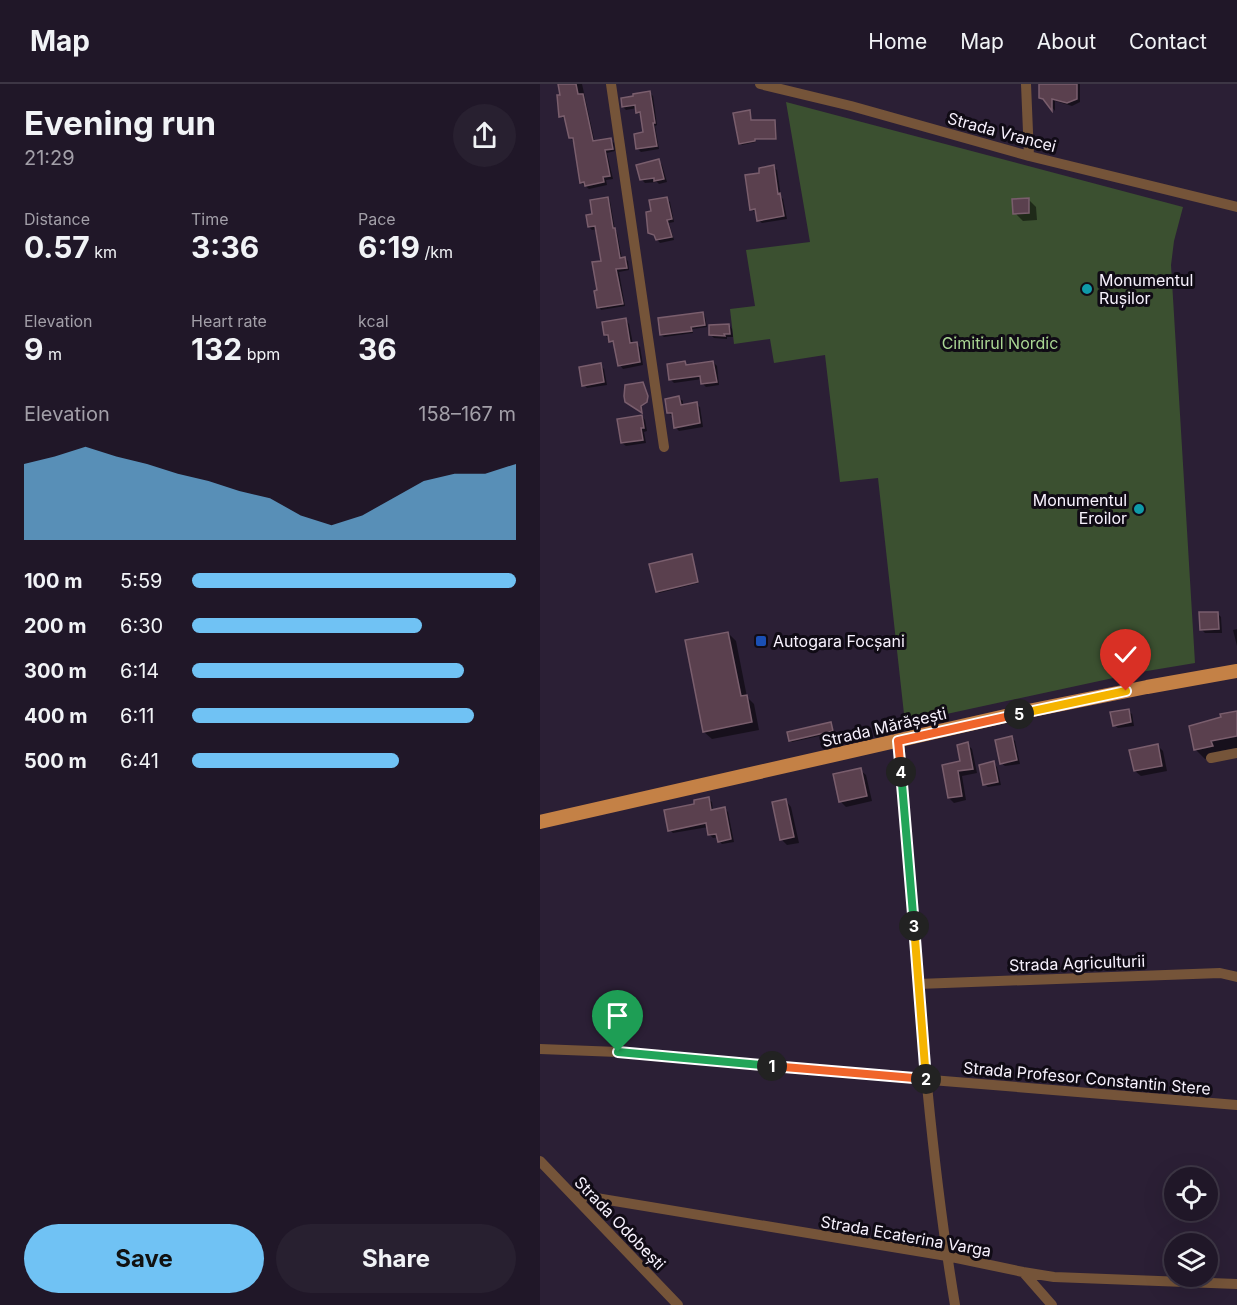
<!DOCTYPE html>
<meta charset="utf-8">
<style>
body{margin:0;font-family:Inter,sans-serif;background:#282030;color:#f1f3f6;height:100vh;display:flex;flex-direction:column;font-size:22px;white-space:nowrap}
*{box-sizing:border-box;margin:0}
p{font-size:20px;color:#a29fa8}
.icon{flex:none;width:33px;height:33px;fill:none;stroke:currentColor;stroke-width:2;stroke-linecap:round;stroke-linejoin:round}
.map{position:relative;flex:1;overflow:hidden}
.side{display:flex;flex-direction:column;background:#201728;width:540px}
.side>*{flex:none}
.tools{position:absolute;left:624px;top:1083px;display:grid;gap:12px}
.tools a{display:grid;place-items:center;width:54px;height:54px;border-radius:50%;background:#201728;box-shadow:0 6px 24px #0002,0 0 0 2px #3d3645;font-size:30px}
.pin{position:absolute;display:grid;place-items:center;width:51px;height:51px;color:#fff;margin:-62px -26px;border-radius:50% 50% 50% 0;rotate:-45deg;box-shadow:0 0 6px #0007}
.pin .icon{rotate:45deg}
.km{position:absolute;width:30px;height:30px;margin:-15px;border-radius:50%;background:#222;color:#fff;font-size:16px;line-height:30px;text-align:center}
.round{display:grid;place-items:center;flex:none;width:63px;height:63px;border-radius:32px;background:#282030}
.headline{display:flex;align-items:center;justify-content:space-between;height:102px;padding:0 24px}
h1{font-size:33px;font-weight:700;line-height:45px}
.metrics{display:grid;grid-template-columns:repeat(3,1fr);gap:9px;height:102px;padding:6px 24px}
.metrics div{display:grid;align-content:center}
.metrics b{font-size:30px;font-weight:700}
.metrics small{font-size:16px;font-weight:400}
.metrics p{font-size:16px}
.chart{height:168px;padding:12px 24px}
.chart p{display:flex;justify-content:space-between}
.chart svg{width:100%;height:108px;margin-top:6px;fill:#70c2f4;opacity:.7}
.primary-button{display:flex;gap:12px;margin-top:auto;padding:12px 24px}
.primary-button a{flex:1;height:69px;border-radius:36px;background:#70c2f4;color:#111;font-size:24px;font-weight:700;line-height:69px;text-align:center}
.primary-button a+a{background:#282030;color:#f1f3f6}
ul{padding:0 24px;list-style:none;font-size:20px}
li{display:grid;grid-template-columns:96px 72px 1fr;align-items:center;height:45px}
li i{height:15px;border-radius:8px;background:#70c2f4}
header{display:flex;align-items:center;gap:36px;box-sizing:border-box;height:84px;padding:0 30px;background:#201728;border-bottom:2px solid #3d3645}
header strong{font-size:28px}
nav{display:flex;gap:33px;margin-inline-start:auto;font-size:21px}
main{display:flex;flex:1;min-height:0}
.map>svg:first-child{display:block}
</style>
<header>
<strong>Map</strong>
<nav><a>Home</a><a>Map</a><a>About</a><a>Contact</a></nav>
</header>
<main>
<section class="side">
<div class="headline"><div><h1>Evening run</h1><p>21:29</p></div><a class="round"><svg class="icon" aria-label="share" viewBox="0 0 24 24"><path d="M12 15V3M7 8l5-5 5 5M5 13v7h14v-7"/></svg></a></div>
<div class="metrics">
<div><p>Distance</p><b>0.57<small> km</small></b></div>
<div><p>Time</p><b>3:36</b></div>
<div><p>Pace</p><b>6:19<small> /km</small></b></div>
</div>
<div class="metrics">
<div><p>Elevation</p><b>9<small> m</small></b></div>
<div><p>Heart rate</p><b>132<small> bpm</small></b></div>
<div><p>kcal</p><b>36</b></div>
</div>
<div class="chart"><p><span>Elevation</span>158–167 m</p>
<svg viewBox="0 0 160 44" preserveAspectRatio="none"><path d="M0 44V13L10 10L20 6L30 10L40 13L50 17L60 20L70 24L80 27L90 34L100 38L110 34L120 27L130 20L140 17L150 17L160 13V44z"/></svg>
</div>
<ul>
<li><b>100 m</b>5:59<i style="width:100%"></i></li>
<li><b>200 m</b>6:30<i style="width:71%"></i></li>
<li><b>300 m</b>6:14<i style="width:84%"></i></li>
<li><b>400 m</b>6:11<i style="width:87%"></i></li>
<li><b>500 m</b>6:41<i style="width:64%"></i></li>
</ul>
<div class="primary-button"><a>Save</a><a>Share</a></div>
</section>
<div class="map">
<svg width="697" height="1221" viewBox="0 0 697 1221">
<rect width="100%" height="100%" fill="#2b1f35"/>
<path fill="#3b5030" d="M246 18 643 123 634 157 631 181 655 579 601 588 365 639 338 394 300 398 285 271 234 279 230 255 194 260 190 225 215 222 206 166 270 158Z"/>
<path fill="#0007" d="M20 0H42L55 59 71 56 74 59 75 67 67 69 73 95 66 96 67 101 49 105 41 99 35 56 33 57 30 54 26 35H24L21 32 22 12Z
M501 0H540V18L532 22 515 17V27L508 18H505L501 14Z
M110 9 113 12 117 41 115 42 119 65 101 68 98 65 105 49 102 31H100L97 28V24L86 26 83 23Z
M209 28 212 38H234L236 39 237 56H215L216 58 202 61 200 59Z
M119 77 122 81 127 98 119 100 117 98 105 99 101 95Z
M233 83 237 86 241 113 243 115 247 135 222 139 218 136 217 128H215L211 125 221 90Z
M68 115 70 117 75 146 77 148 82 175 85 174 88 177 89 186 79 188 85 222 61 226 59 223 58 208 63 178 57 145 52 146 49 143 53 132Z
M127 115 130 118 134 138 129 139 134 156 120 159 110 148Z
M488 115 496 123 497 136 483 137 475 129Z
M163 229 165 232 167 243 153 245V249L124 253 121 251Z
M86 236 89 240 93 260 96 259 100 263 103 281 83 285 80 281 75 260 74 261 65 251Z
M189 241 192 245 193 253H187V255L174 254 171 251Z
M173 278 177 282 179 301 166 303 163 300 162 295 134 299 130 295 144 279 148 282Z
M60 281 64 285 67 301 47 304 44 301Z
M139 314 143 317V322L156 320 160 323 163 343 139 347 135 343 134 332H132L128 329Z
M102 332 105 336 107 347 104 348 106 359 86 362 82 359Z
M152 473 159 499 119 509 117 507Z
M678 530 681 533 682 549H665L661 545Z
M697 545V562L693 546Z
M188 549 196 557 207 613 214 620 219 646 172 655 164 648Z
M588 627 592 630 594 642 578 644 574 641Z
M697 628V664L680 667 682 671 665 675 655 665Z
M290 640 293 649 252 658 250 657Z
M472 654 475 657 480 680 465 682 461 679Z
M427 660 432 665 437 689 422 692 426 716 414 719 409 714 403 682 422 679Z
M618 662 623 667 627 687 601 692 595 687Z
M454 679 457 683 461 701 448 703 444 700Z
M320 686 326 691 332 717 306 723 300 717Z
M168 715 172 718 173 727 184 724 188 728 194 758 182 760 179 757 178 753 173 754 170 751 168 743 133 749 130 746 156 721Z
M246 717 251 723 259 759 247 761 241 755Z"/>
<path fill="#5a404e" stroke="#7a5e6d" stroke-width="1.5" d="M18 0H36L38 10H43L53 57 71 54 73 65 65 66 70 92 63 93 64 98 45 102 44 98 40 99 33 54H29L24 32 19 33 17 11H20Z
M499 0H537V15L527 19 512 15V27L503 15 499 14Z
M110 7 115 39H113L117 62 96 65 94 50 103 48 100 28 96 29 95 21 82 23 81 14 93 12V10Z
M210 26 211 36H235L236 55H215V57L199 60 193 29Z
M119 75 124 95 114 97V94L100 96 96 81Z
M234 81 238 110 240 109 244 132 217 137 215 125 210 126 205 91 219 89V84Z
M68 113 73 144H75L80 174 85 173 87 184 76 185 83 220 57 224 54 207 57 206 52 178 61 177 55 142 48 143 46 131 52 130 50 116Z
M127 113 132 135 127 136 132 153 116 156 114 151 108 149 106 128 111 127 109 116Z
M489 114V129L473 130 472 115Z
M163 228 165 241 151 243 152 247 120 251 118 234Z
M86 234 90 259 97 258 100 278 78 282 73 257 69 258 68 251H64L62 238Z
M189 240 190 250H184L185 252 169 251V241Z
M145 277 146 281 173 277 177 298 161 300 160 292 129 296 127 280Z
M61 279 64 298 42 302 39 283Z
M103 298 108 312 107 318 101 322 102 329 85 318 84 312 85 301Z
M139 312 141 321 157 318 160 339 134 344 132 329H127L125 315Z
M102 331 104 344H101L103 356 81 359 77 335Z
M152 470 158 498 116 508 109 480Z
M659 528H678L679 545 660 546Z
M188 548 201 612 207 611 212 638 163 648 145 556Z
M589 625 591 638 573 642 570 628Z
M697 627V652L671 657 673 662 654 666 649 642 681 633 680 630Z
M291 638 293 647 249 657 247 648Z
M472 652 477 676 460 680 455 656Z
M428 658 433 685 418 687 422 712 408 714 402 681 420 677 417 661Z
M618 660 622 682 594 687 589 666Z
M454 677 458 698 443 701 439 681Z
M321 684 327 712 299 718 293 690Z
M169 713 171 726 185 723 191 755 178 758 176 750 168 751 166 739 128 747 124 726 154 720V716Z
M246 715 254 753 240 756 232 718Z"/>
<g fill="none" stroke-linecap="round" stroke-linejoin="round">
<path stroke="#755439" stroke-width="10" d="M71 0 124 363
M220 0 311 22 489 72 697 123
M486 0 489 72
M359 657C375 845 384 1035 415 1221
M671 674 697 669
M378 900 680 889 697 893
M0 965 78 968 379 995 697 1021
M0 1077 138 1221
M32 1110 407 1172 483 1188 514 1193 697 1200
M483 1188 512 1221"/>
<path stroke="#c48146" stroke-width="14" d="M0 738 483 628 607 603 697 587"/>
</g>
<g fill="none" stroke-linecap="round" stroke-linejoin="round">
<g stroke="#fff" stroke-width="12">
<path id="split-1" d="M78 968 232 982"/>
</g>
<g stroke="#fff" stroke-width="12">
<path id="split-2" d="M232 982 386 995"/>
</g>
<g stroke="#fff" stroke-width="12">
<path id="split-3" d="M374 842 386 995"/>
</g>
<g stroke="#fff" stroke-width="12">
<path id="split-4" d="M361 688 374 842"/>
</g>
<g stroke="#fff" stroke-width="12">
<path id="split-5" d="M361 688 358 657 479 630"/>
</g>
<g stroke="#fff" stroke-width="12">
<path id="split-6" d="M479 630 586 607"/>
</g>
<use href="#split-1" stroke="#22a559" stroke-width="8"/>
<use href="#split-2" stroke="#f0652b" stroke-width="8"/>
<use href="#split-3" stroke="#f5b400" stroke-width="8"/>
<use href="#split-4" stroke="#22a559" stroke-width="8"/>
<use href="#split-5" stroke="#f0652b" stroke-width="8"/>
<use href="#split-6" stroke="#f5b400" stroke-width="8"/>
</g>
<g fill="#0f9aa8" stroke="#100b15" stroke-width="2">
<circle cx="547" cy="205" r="6"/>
<circle cx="599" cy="425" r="6"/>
</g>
<rect fill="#1a4fb4" stroke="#100b15" stroke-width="2" x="215" y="551" width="12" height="12" rx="3"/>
<g text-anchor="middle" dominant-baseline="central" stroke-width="6" stroke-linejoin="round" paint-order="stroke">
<g font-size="16" fill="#f8f2fe" stroke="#100b15">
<text transform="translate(462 48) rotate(15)">Strada Vrancei</text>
<text transform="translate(344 643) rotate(-13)">Strada Mărășești</text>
<text transform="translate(537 879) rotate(-2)">Strada Agriculturii</text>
<text transform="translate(547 994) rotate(5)">Strada Profesor Constantin Stere</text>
<text transform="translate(80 1139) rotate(46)">Strada Odobești</text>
<text transform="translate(366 1152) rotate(10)">Strada Ecaterina Varga</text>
</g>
<g font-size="16" fill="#f8f2fe" stroke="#100b15" text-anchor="start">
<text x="559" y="196">Monumentul<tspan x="559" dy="18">Rușilor</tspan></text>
<text x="587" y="416" text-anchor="end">Monumentul<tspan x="587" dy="18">Eroilor</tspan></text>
<text x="233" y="557">Autogara Focșani</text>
</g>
<g font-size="16" fill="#aad693" stroke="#100b15">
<text x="460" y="259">Cimitirul Nordic</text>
</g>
</g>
</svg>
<div class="tools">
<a><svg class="icon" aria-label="locate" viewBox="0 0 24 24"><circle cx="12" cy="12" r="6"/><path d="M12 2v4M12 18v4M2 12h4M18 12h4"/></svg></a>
<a><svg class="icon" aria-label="layers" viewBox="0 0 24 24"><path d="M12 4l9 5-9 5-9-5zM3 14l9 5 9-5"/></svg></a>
</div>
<div class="pin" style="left:78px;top:968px;background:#1e9e55"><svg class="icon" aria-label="arrive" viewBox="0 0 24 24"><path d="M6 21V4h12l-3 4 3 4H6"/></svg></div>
<div class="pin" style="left:586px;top:607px;background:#d93025"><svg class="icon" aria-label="check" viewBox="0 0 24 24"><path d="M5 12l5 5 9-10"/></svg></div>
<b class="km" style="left:232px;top:982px">1</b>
<b class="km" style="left:386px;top:995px">2</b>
<b class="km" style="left:374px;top:842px">3</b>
<b class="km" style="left:361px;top:688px">4</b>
<b class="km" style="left:479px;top:630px">5</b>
</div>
</main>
